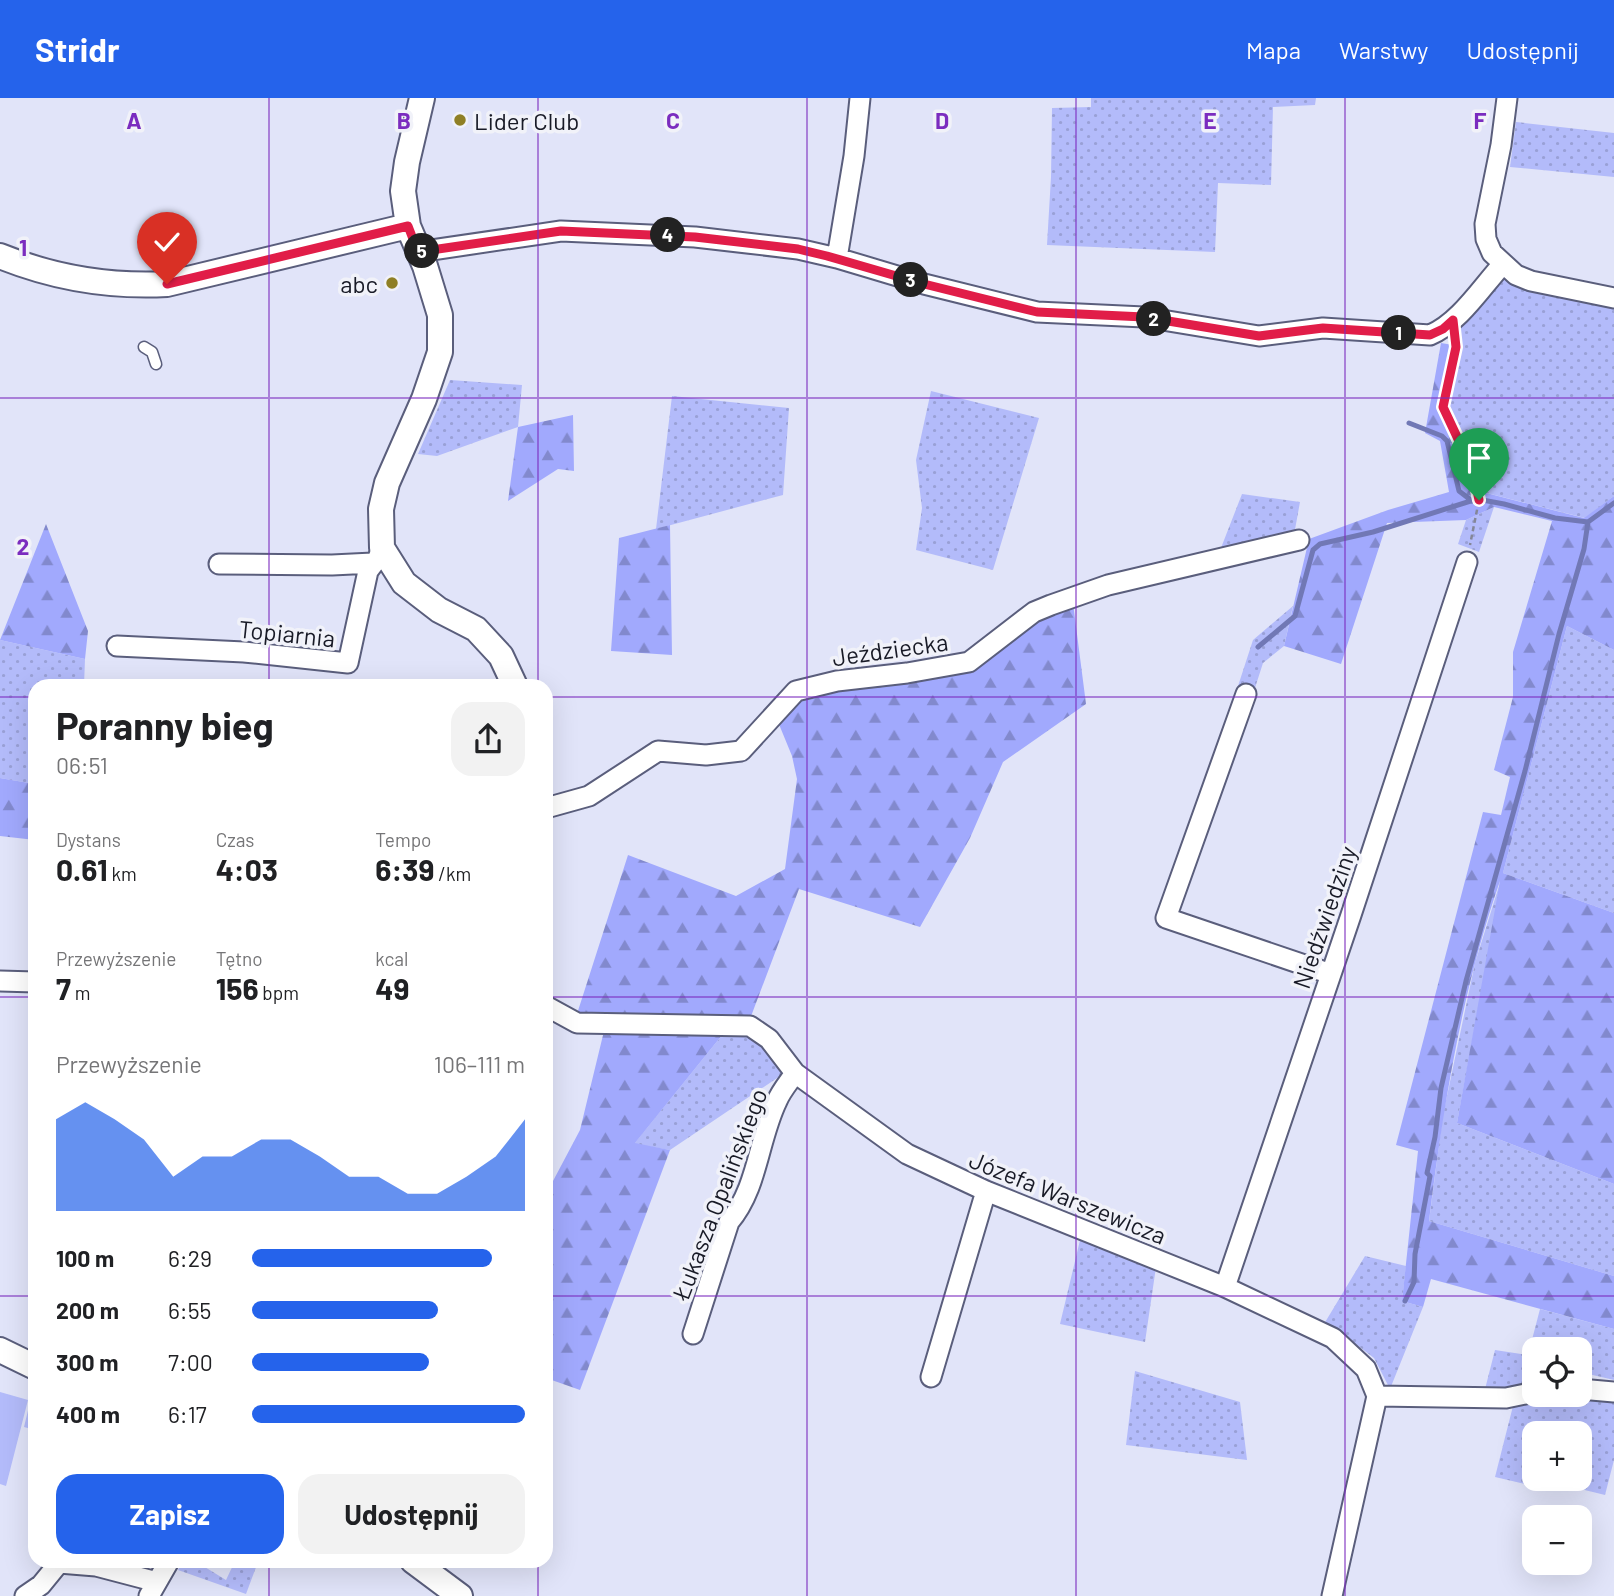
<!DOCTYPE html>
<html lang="pl">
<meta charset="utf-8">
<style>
body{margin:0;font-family:Barlow,sans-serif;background:#f2f2f2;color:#202124;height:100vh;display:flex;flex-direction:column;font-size:26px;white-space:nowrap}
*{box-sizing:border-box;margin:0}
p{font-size:23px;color:#757577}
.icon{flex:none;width:38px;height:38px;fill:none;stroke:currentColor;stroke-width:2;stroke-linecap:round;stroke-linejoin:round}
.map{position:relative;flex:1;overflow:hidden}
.details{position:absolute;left:28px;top:581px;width:525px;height:889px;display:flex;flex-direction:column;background:#fff;border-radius:21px;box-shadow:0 7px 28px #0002}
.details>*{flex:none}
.controls{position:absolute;left:1522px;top:1239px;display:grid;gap:14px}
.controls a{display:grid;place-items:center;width:70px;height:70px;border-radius:14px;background:#fff;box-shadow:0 7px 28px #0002;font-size:35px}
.pin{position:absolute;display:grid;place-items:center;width:60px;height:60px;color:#fff;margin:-72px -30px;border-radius:50% 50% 50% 0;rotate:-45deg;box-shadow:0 0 7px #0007}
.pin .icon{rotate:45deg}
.km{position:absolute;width:35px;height:35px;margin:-18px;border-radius:50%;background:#222;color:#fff;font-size:19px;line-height:35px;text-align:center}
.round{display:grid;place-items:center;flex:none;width:74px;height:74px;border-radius:21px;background:#f2f2f2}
.summary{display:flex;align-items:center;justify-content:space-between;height:119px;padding:0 28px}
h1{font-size:38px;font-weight:700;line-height:52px}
.stats{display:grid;grid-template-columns:repeat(3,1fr);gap:10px;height:119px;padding:7px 28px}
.stats div{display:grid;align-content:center}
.stats b{font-size:30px;font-weight:700}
.stats small{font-size:19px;font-weight:400}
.stats p{font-size:19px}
.chart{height:196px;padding:14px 28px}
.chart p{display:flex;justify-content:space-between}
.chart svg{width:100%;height:126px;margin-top:7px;fill:#2563eb;opacity:.7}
.cta{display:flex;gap:14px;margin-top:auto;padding:14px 28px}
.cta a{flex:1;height:80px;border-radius:21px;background:#2563eb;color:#fff;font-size:28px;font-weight:700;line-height:80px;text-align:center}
.cta a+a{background:#f2f2f2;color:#202124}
ul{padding:0 28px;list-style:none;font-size:23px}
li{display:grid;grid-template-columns:112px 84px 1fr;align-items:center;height:52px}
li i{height:18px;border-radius:9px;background:#2563eb}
header{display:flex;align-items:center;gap:42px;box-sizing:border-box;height:98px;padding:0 35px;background:#2563eb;color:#fff}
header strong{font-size:33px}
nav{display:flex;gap:38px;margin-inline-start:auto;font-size:24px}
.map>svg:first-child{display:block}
</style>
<header>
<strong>Stridr</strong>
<nav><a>Mapa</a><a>Warstwy</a><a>Udostępnij</a></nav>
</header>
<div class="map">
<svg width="1614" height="1498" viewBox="0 0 1614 1498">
<defs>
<pattern id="grass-dots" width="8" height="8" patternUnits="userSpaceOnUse" patternTransform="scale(1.75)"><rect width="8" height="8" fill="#b3bbfa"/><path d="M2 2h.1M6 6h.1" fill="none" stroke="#99a0d6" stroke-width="1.8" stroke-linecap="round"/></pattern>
<pattern id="forest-firs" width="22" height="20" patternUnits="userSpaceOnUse" patternTransform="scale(1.75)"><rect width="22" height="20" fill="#a1a9fd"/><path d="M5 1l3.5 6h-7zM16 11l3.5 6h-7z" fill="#8289cd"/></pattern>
</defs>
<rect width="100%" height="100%" fill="#e1e4f9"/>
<path fill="url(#grass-dots)" d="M1091 0H1316L1315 7 1273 9 1271 87 1218 85 1215 154 1047 147 1051 79 1052 10 1091 9Z
M1516 24 1614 35V79L1510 69Z
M1503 180 1614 208V398L1585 420 1467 390 1441 310 1453 247 1470 211 1490 185Z
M450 282 522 287 518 329 437 358 418 356Z
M931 293 1039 320 993 472 916 452 922 410 916 362Z
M672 298 789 310 783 397 656 431Z
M1242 396 1300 404 1294 437 1219 455Z
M1494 409 1479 454 1458 446 1466 422Z
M1293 508 1284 548 1263 565 1254 593 1238 588 1253 542Z
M1567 528 1614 552V815L1503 775 1457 1025 1614 1086V1178L1429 1123 1443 1017 1475 865 1503 775Z
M0 542 85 561 84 588H35V686L0 680Z
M723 936H750L789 972 670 1052 634 1046Z
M1081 1138 1156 1169 1145 1244 1060 1226Z
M1365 1158 1406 1168 1402 1203 1423 1209 1390 1291 1374 1260 1344 1237 1324 1226Z
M1540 1211 1614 1231V1282L1580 1274V1251H1535V1281L1515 1291 1484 1295 1495 1252 1528 1257Z
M1135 1273 1240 1304 1247 1362 1126 1347Z
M1558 1297 1614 1299V1362L1605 1397 1540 1381H1580V1335H1535V1381L1533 1388 1495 1379 1513 1308Z
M183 1463H195L226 1482 235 1463 258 1464 246 1496 178 1472Z"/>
<path fill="url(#forest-firs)" d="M1441 245 1453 247 1441 310 1467 390 1584 420 1614 398V552L1567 528 1503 775 1614 815V1086L1457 1025 1500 783C1462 891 1443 1010 1429 1123L1614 1178V1231L1431 1181 1423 1209 1402 1203 1418 1053 1396 1047 1483 714 1501 717 1510 679 1494 672 1513 599V554L1552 423 1494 409 1466 422 1387 425 1341 566 1284 548 1309 441 1388 412 1449 394 1440 343 1425 335Z
M573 317 574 373 558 371 508 403 518 329Z
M46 426 88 533 85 561 0 542Z
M670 427 672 557 611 553 619 440Z
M1073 505 1086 606 1003 664 970 740 920 829 799 791 750 921 576 919 628 757 736 798 785 771 797 681 792 658 776 619 798 598 970 572 1017 530Z
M0 680 35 686V742L0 738Z
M604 933 723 936 635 1045 670 1052 580 1292 546 1280V1157L553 1137V1083L580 1032Z"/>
<path fill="#b3bbfa" d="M0 1294 28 1302 6 1388 0 1386Z
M30 1304 35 1305V1332L24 1329Z"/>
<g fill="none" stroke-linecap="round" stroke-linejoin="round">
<path stroke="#7178b5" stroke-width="5" d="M1409 325 1442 338 1447 343 1459 393 1472 403
M1258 549 1295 518 1313 452 1320 446 1373 434 1477 401 1504 406 1555 420 1588 424 1614 405
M1405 1203 1414 1184 1415 1156 1430 1078 1427 1075 1435 1039 1441 990 1466 883 1525 673 1559 536 1584 451 1588 424"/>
<g stroke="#5a5e7c" stroke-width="13">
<path id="service" d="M144 249 152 254 156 266"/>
</g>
<g stroke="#5a5e7c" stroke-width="23">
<path id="minor" d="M1507 0 1501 47 1485 126 1486 141 1492 155 1516 177 1531 183 1614 200
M418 154 561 133 695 139 798 151 837 160 924 186 1037 214 1144 219 1259 238 1323 230 1430 237C1459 225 1481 190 1502 167
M837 160 854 58 860 0
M219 466 332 467 373 465
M117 548 244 554 348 565 368 473 378 460 382 450
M1246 596 1166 820 1331 876
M546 710 589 698 658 653 706 657 741 653 796 593 837 583 907 575 969 564 1034 514 1051 507 1108 487 1299 442
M0 883 35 884
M546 908 577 925 750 928 769 941 795 975 907 1056 986 1093 1225 1189 1333 1240 1366 1271 1377 1298 1332 1498
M1225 1189 1351 817 1467 464
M693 1236 729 1124C758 1090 758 1042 777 1003 781 993 789 984 795 975
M931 1279 986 1093
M1580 1291 1614 1294
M1377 1298 1506 1300 1535 1294
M25 1498 41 1487 59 1465 96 1468 157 1484
M149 1498 169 1463"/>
</g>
<g stroke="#5a5e7c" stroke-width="28">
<path id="tertiary" d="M422 0 407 64 403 93 408 128 425 168 440 217V254L424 301 387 385 381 411 382 450 404 485 439 512 476 531 501 558 515 588
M0 158C54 180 109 189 167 186L408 128
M0 1252 35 1269
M413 1463 460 1498"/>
</g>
<path stroke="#848697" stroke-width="2.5" stroke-dasharray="5 3.5" stroke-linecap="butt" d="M1455 242 1456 249 1443 309 1473 374 1479 402 1470 447"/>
<use href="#service" stroke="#fff" stroke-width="10"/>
<use href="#minor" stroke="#fff" stroke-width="19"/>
<use href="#tertiary" stroke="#fff" stroke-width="24"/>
</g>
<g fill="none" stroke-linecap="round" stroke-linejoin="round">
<g stroke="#fff" stroke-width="14">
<path id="route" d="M167 186 408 128 418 154 561 133 695 139 798 151 827 158 924 186 1037 214 1144 219 1259 238 1323 230 1430 237 1443 231 1453 222 1456 249 1443 309 1473 373 1479 402"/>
</g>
<use href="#route" stroke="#e11d48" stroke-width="9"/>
</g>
<path fill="none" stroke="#7b2cbf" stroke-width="2" stroke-opacity="0.55" d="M269 0V588M538 0V588M807 0V1498M1076 0V1498M1345 0V1498M0 300H1614M0 599H35M546 599H1614M0 899H35M546 899H1614M0 1198H35M546 1198H1614M269 1463V1498M538 1463V1498"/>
<g fill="#8f7f25" stroke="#f1f2f9" stroke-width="2.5">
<circle cx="460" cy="22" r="7"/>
<circle cx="392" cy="185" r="7"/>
</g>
<g text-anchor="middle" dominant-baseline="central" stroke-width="7" stroke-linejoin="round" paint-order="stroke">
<g font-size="24" fill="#181a26" stroke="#f1f2f9" text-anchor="start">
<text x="474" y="22">Lider Club</text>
<text x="378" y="185" text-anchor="end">abc</text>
</g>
<g font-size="24" fill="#181a26" stroke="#f1f2f9">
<text transform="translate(287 535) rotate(6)">Topiarnia</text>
<text transform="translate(890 551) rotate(-8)">Jeździecka</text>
<text transform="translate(1324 819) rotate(-71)">Niedźwiedziny</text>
<text transform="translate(719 1096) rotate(-69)">Łukasza Opalińskiego</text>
<text transform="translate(1068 1099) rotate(22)">Józefa Warszewicza</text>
</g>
</g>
<g font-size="23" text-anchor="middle" font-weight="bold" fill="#7b2cbf" stroke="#f1f2f9" stroke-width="7" stroke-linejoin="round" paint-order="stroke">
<text x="134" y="31">A</text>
<text x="404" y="31">B</text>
<text x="673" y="31">C</text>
<text x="942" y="31">D</text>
<text x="1210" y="31">E</text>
<text x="1480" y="31">F</text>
<text x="23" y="158">1</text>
<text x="23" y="457">2</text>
</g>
</svg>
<div class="controls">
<a><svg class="icon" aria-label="locate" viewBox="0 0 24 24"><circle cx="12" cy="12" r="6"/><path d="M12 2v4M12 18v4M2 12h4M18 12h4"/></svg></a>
<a>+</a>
<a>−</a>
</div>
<div class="pin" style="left:1479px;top:402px;background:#1e9e55"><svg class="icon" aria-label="arrive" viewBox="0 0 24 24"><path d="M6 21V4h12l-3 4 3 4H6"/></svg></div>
<div class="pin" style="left:167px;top:186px;background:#d93025"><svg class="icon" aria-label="check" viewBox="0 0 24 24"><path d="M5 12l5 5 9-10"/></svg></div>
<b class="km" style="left:1399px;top:235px">1</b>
<b class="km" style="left:1154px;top:221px">2</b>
<b class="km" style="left:911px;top:182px">3</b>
<b class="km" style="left:668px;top:137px">4</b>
<b class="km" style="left:422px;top:153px">5</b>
<section class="details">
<div class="summary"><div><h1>Poranny bieg</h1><p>06:51</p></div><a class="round"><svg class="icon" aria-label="share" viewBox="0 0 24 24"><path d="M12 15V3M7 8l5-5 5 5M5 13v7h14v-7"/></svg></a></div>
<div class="stats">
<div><p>Dystans</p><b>0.61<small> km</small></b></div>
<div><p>Czas</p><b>4:03</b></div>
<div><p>Tempo</p><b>6:39<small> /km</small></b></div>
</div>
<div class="stats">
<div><p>Przewyższenie</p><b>7<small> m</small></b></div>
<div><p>Tętno</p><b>156<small> bpm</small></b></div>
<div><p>kcal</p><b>49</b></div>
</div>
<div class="chart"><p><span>Przewyższenie</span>106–111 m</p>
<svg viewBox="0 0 160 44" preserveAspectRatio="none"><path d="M0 44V12L10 6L20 12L30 19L40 32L50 25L60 25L70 19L80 19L90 25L100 32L110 32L120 38L130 38L140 32L150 25L160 12V44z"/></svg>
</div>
<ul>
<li><b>100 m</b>6:29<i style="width:88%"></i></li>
<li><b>200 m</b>6:55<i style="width:68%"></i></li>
<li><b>300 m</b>7:00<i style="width:65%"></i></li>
<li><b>400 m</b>6:17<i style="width:100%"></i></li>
</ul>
<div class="cta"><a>Zapisz</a><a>Udostępnij</a></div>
</section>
</div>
